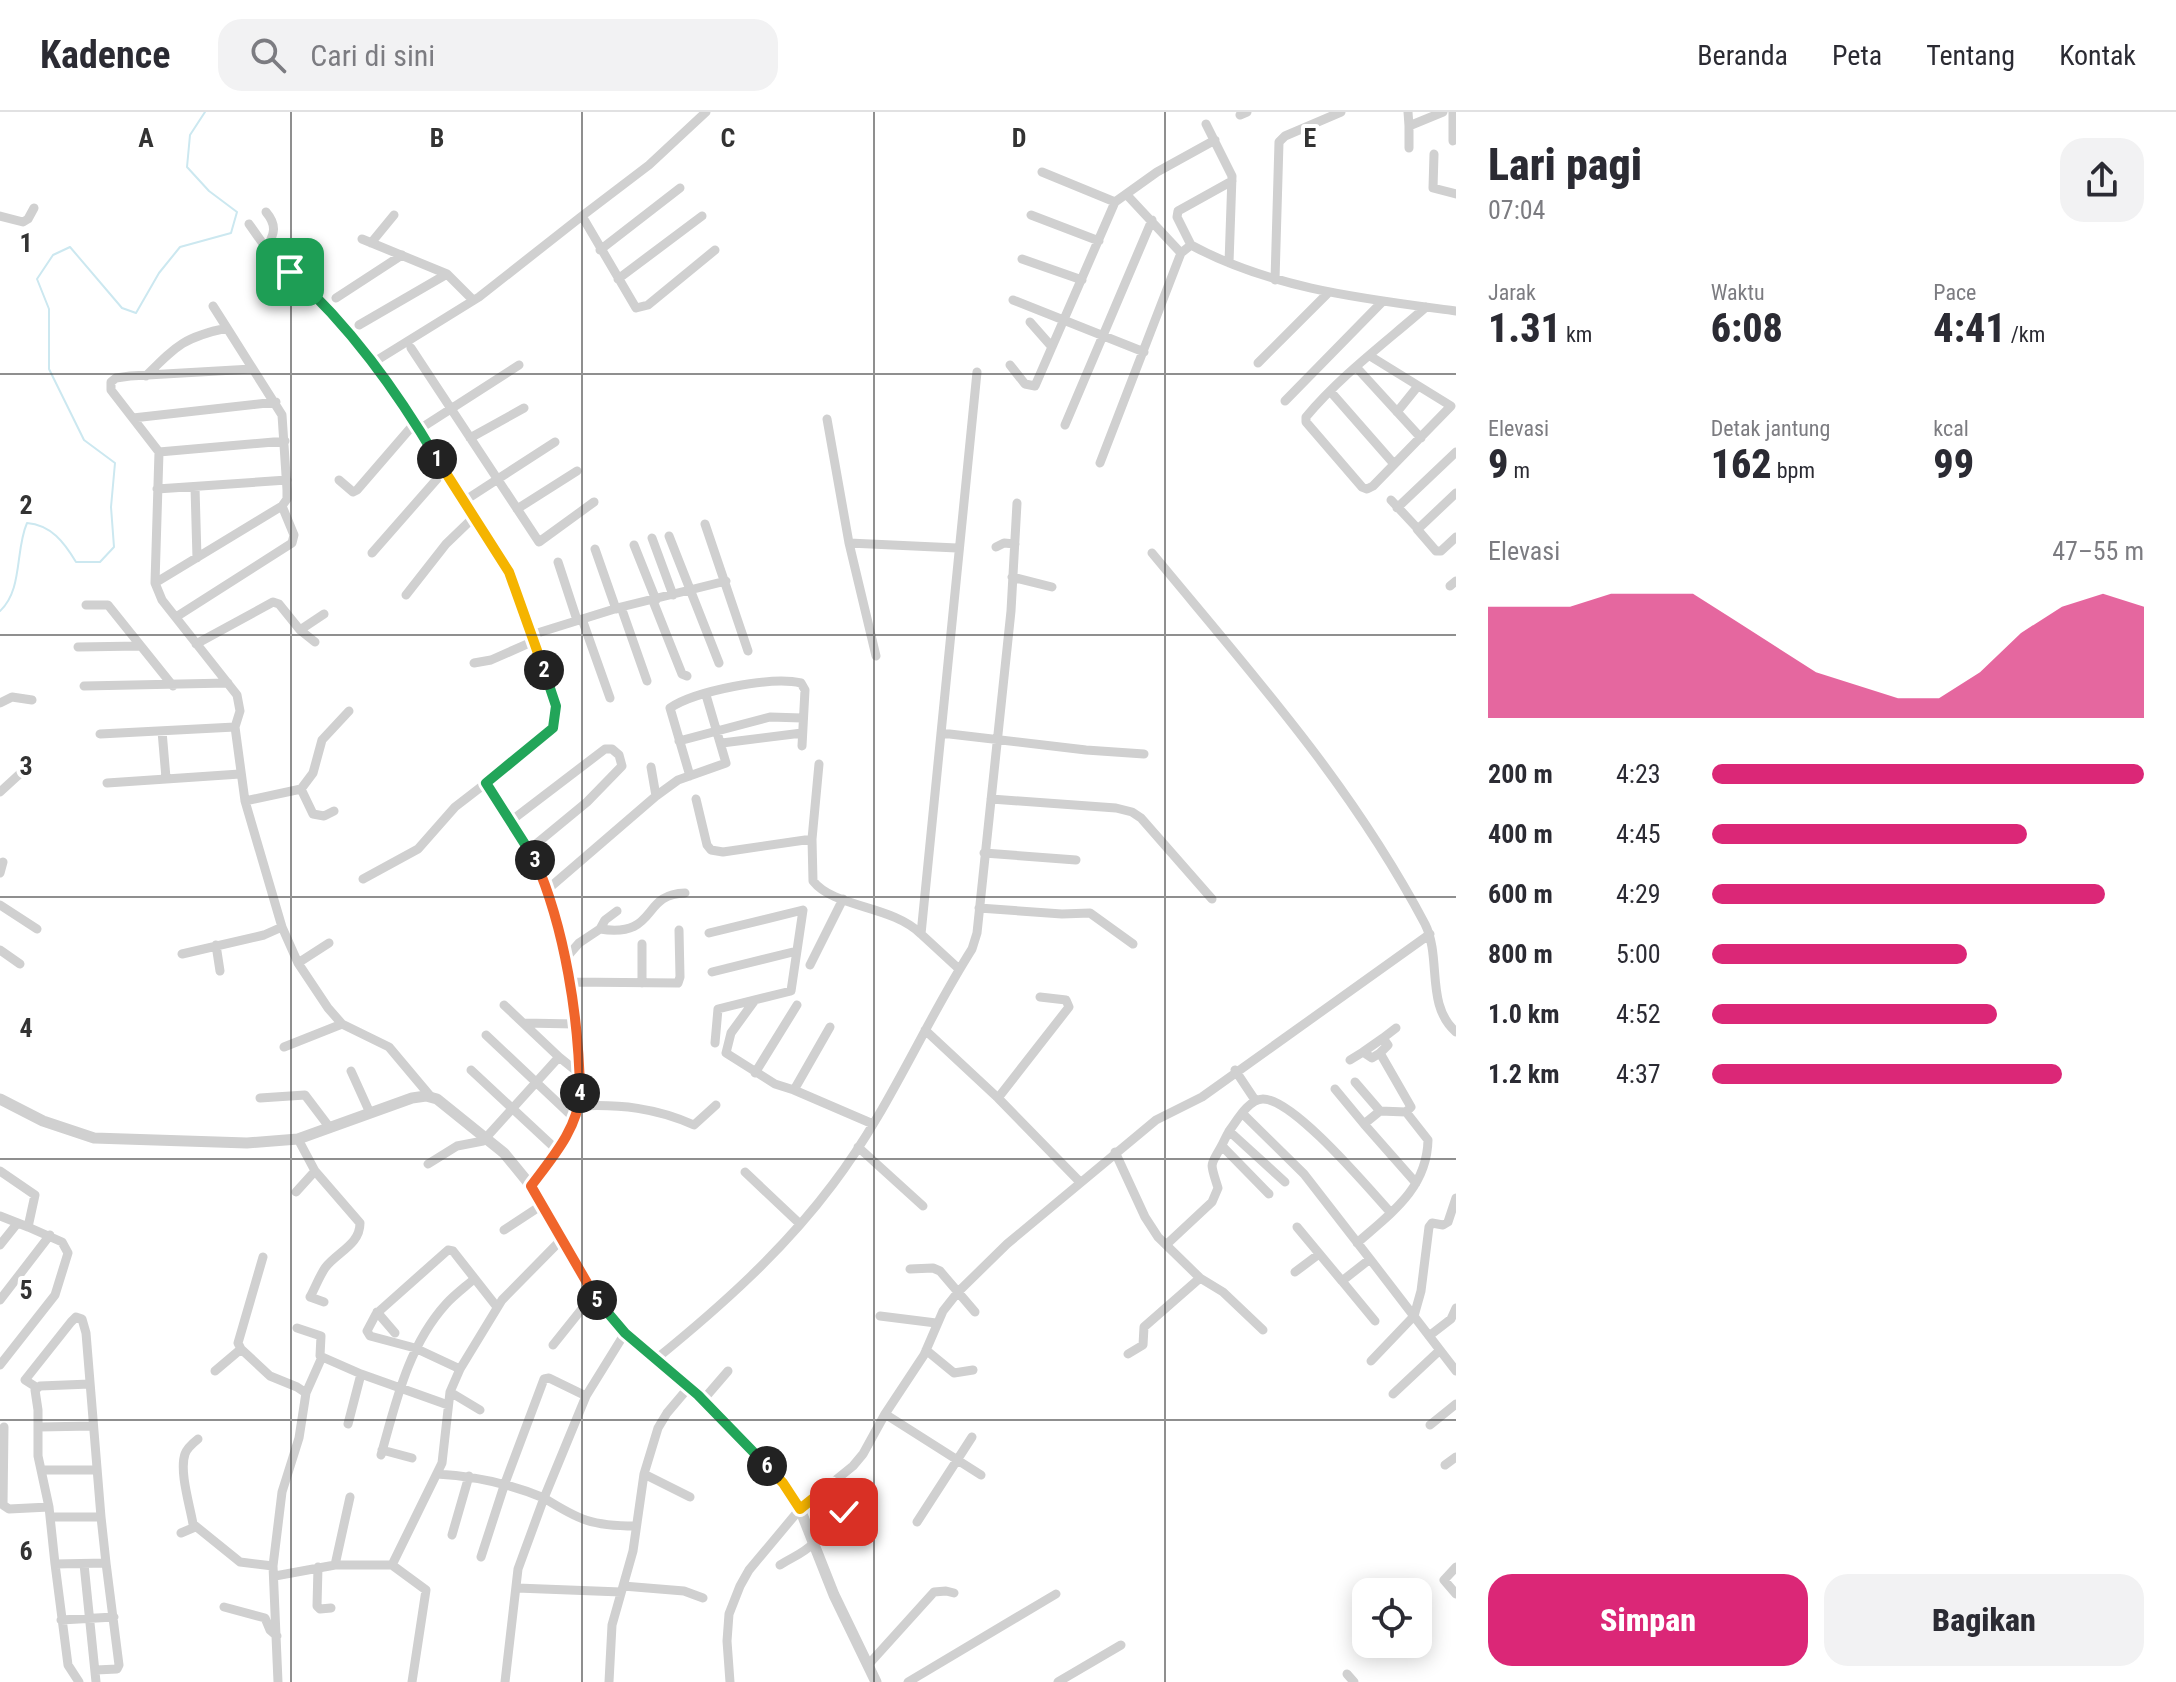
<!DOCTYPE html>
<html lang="id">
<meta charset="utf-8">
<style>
body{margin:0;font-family:"Roboto Condensed",sans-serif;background:#f2f2f3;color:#2b2b33;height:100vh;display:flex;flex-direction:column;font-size:30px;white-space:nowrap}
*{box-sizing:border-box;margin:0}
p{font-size:26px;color:#7c7c81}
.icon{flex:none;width:44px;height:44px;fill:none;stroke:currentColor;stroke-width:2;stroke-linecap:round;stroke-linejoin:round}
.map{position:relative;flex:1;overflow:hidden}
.sheet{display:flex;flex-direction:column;background:#fff;width:720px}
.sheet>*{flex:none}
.tools{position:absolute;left:1352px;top:1466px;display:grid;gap:16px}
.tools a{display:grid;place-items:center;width:80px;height:80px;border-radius:16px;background:#fff;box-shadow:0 4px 20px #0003;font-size:40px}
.pin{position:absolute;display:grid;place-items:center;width:68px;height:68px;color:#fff;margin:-34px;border-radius:16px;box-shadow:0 4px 12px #0006}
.km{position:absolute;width:40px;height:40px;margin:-20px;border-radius:50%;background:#222;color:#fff;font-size:22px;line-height:40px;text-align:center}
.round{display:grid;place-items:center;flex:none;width:84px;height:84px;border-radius:24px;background:#f2f2f3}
.head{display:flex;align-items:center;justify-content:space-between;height:136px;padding:0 32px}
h1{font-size:44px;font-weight:800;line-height:60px}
.figures{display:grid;grid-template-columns:repeat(3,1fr);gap:12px;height:136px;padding:8px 32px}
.figures div{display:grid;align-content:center}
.figures b{font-size:40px;font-weight:800}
.figures small{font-size:22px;font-weight:400}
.figures p{font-size:22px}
.chart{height:224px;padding:16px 32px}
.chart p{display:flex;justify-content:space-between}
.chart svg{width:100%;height:144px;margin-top:8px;fill:#db2777;opacity:.7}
.primary-button{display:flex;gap:16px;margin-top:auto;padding:16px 32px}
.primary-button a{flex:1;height:92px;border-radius:24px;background:#db2777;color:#fff;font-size:32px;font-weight:800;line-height:92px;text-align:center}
.primary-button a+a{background:#f2f2f3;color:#2b2b33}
ul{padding:0 32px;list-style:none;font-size:26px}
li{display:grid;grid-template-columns:128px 96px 1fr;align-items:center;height:60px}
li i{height:20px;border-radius:10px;background:#db2777}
header{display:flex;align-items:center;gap:48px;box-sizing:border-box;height:112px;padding:0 40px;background:#fff;border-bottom:2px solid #e1e1e2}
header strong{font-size:38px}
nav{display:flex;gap:44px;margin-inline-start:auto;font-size:28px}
.search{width:560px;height:72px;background:#f2f2f3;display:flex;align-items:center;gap:20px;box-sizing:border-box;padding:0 28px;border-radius:24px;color:#7c7c81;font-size:30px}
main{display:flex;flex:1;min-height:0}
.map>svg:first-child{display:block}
</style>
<header>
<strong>Kadence</strong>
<div class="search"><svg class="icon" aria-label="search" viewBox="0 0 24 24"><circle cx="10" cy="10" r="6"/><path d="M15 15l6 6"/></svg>Cari di sini</div>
<nav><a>Beranda</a><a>Peta</a><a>Tentang</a><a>Kontak</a></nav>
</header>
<main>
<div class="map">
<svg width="1456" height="1570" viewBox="0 0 1456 1570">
<rect width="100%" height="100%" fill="#fff"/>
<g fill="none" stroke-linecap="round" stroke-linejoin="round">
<path stroke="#cce8f0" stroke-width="2" d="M0 499C23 478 15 438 27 411 51 413 64 430 76 450H100L114 435 111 395 115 351 84 328 49 257V197L37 167 53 143 70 135 122 196 136 201 159 161 180 135 231 121 237 100 209 79 187 55 190 23 205 0"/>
<path stroke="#d0d0d0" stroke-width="9" d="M1408 0 1409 14 1443 0
M1453 0V29
M1240 3 1247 0
M1206 12 1232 64 1229 151
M1409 14V36
M1434 42 1433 76 1456 82
M1042 60 1115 90
M1126 82 1181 141
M266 100C277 113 275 122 266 136L333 201 374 250 500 444 519 484 531 523
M1031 103 1099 129
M0 104 23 110 28 107 34 96
M582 104 649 53 706 0
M249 112 266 136
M362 127 447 162 473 188
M371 131 394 103
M1191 133 1177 105 1178 99 1232 69
M600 138 680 76
M1022 147 1082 168
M618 167 702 104
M1275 168 1279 30 1285 24 1341 0
M336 186 402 143
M1013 188 1144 240
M213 194 227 216
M1030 210 1052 235
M359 213 447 162
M411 236 539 430 594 390
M1370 244 1451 294 1373 374 1367 377 1362 375 1306 310V305C1340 264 1386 230 1426 195
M374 250 479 185 582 104 636 196 648 193 715 138
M1258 251 1329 180
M1010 253 1025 272 1035 274 1115 90 1157 60 1215 28
M1357 256 1421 326
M252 257 130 264 116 266 111 270V278L159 340 155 471 162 488 237 583 240 599 235 615 245 689 282 815 298 851 328 896 342 912 389 935 431 985
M146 264C176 234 184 225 227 216L282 303 287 378V387L282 394
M1330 279 1394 352
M1285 289 1383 189
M1397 300 1418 274
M133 306 276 290
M827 307 849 431 876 544
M1065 313 1152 108
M418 318 519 253
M470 326 524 296
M159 340 285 329
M1100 351 1181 141 1191 133C1272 177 1366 187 1456 199
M339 368 353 380 357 378 414 312
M195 375 197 446
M157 377 287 368
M1391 388 1418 417 1456 381
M464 389 555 330
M1397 396 1456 340
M517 397 577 359
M705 412 748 539
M1417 417 1436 439H1441L1456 425
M669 424 719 551
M652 426 673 483
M849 431 957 436
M634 433 656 488
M996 435 1004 431 1015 432
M595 437 616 497
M372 441 444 359
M1152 441C1252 562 1351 672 1425 812 1442 846 1425 893 1456 920
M558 450 577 508
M1012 465 1052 475
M155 471 282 394 294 423 292 431 176 505
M1450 474 1456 469
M406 483 446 432 474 405
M653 489 682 562 687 564
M86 493H108L173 574
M621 495 647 569
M582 507 610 586
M300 518 315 530
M196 532 273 490 279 492 300 518 324 502
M78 535 140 534
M474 551 491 548 534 529
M84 574 228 571
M0 591 12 585 32 588
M162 619 166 666
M941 621 1086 638 1144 642
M100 622 235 615
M679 629 770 605 802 606
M722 631 802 621
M819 652 812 727 813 769C834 796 892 793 921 822
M690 664 670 596C695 579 771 564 801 571L805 578 802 634
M107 671 240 662
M486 671C509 705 534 738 548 777 562 817 589 957 578 996 570 1025 549 1050 531 1074
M301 677 313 702 324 704 334 699
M0 680 24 658
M656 684 678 668 726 651 706 583
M696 687 707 733 711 738 723 740 812 727
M991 687 1116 696 1132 700 1141 706 1212 787
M245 689 301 677 313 661 322 628 349 599
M512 708 605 637H612L619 643 622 654 587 690 530 737
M984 741 1076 748
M0 761 3 750
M363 767 418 737 455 695 534 634 553 616 556 599 554 585 531 523 621 495 726 469
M548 777 656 684 651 655
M0 793 37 817
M979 796 1062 802 1090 801 1133 832
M600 817 605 808 617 799
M709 821 803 798 791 879 718 897 715 931
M642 832V871
M216 833 220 859
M0 838 20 852
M182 842 264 823 282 815
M565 847 579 831 600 817C659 826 640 782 685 781
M298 851 329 831
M810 853 843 787
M959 857 921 822 977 260
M712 860 797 839
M568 870 678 871 680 865 679 818
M755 888 731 921 726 941 775 972 794 978 873 1012
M524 911 575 912
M1396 916 1383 926 1388 933 1380 941 1411 995 1406 1000
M925 918 998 986 1079 1069
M486 923 575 1007
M284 935 342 912
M1363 940 1383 926
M559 945 580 962
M1350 948 1363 940 1372 946 1380 941
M471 958 557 1038
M1235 958 1255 988
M351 959 370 1001
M755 961 797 893
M1355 970 1380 999
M1335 977 1364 1012 1380 999 1406 1000 1428 1028C1427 1077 1390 1102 1357 1131
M794 978 830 915
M260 986 305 983 330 1016
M998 986 1069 895 1066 888 1040 885
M579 994C620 992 656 996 694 1013L716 993
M1242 1001 1304 1062 1370 1147
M1364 1012 1416 1071
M1229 1019 1285 1070
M298 1027 315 1059 360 1111C360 1133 337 1140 325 1156 319 1165 315 1176 310 1185L324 1190
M1222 1034 1269 1082
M858 1035 923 1094
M1115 1040 1145 1105 1158 1125 1200 1166 1223 1180 1263 1218
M428 1052 457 1034 483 1029 559 945 504 893
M0 1059 35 1083 28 1115 62 1130 68 1141 55 1183 0 1253
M745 1060 800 1112
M296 1080 315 1059
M0 1104 28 1115
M1297 1115 1342 1169 1370 1147 1456 1259
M504 1118 542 1093
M1167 1132 1212 1090 1218 1076C1209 1047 1210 1056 1223 1031 1226 1025 1228 1020 1232 1015 1239 1005 1250 987 1263 987 1294 987 1369 1077 1391 1101
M0 1133 16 1113
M263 1145 238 1231 241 1237 270 1264 297 1275 306 1281 299 1326 282 1380 273 1454 278 1570
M910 1157 933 1156 940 1159 975 1200
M1295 1160 1319 1142
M1342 1169 1375 1209
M0 1188 50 1123
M377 1200 395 1221
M880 1204 936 1211
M297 1216 321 1224 320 1244 361 1262
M625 1221 586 1284 544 1386C579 1408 592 1414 635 1414
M1429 1224 1451 1207 1456 1196
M553 1233 593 1183
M926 1238 954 1261 973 1258
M1128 1242 1143 1233 1144 1215 1200 1166
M656 1247C720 1195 783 1139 833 1072 888 1000 923 914 972 837L977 821 1011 499 1017 391
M1371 1249 1414 1204 1421 1179 1429 1115 1432 1111 1443 1113 1448 1110 1456 1086
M460 1257 415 1236 370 1224 367 1219 376 1202 448 1138 453 1139 497 1195
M215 1259 241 1237
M36 1275 25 1268 71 1210 76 1205 82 1207 86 1221 101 1405H50
M450 1280 480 1298
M306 1281 322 1245
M1393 1282 1440 1238
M703 1288 728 1259
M885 1302 981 1363
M348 1312 361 1262 448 1293
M1430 1313 1456 1292
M4 1315 3 1393 9 1397 49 1395 55 1452
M39 1315 93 1314
M198 1327C193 1331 187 1336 185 1342 179 1359 190 1394 193 1412L240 1450 273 1454
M382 1338 412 1346
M381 1343C396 1290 408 1234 446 1192 454 1183 465 1175 474 1167
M1445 1353 1456 1345
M41 1358H97
M437 1362C475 1364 508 1371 544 1386L518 1457 505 1570
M644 1362 690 1385
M49 1395 38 1344V1298L35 1278 40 1274 90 1272
M101 1405 106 1451
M917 1410 972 1325
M181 1421 195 1415
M452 1423 469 1364
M812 1427 844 1400 843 1388 831 1372
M481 1445 505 1371 544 1267 549 1266 586 1284
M84 1452 96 1570
M335 1453 350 1385
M392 1453 426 1478 412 1570
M780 1453C794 1444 801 1443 814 1431
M318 1455 317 1494 320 1497 331 1496
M1456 1455 1444 1468 1456 1482
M275 1464 335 1453H392L442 1351 450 1280 460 1257 502 1188 562 1127
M623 1474 684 1479 703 1486
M517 1476 621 1480
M224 1495 265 1506 270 1518 277 1524
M61 1508 114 1505
M868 1553 934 1480 946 1479 954 1481
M1347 1562 1354 1570
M79 1570 68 1553 55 1452 106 1451 119 1553 117 1557 96 1558
M609 1570 612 1513 633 1439 644 1362 658 1316 667 1301 689 1275
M730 1570 727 1529 729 1502 740 1474 749 1458 800 1397 853 1354 863 1342 885 1302 924 1243 943 1199 958 1180 1007 1132 1156 1008 1202 985 1430 822
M908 1570 1056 1482
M1058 1570 1121 1533"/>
<path stroke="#d0d0d0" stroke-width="11" d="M0 987 43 1009 94 1026 247 1031 298 1027 412 986 426 984 437 987 504 1041 531 1074 593 1183 609 1204 625 1221 698 1283 783 1371 800 1397 834 1483 876 1570"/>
</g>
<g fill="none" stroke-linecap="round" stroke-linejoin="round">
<g stroke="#fff" stroke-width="16">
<path id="split-1" d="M290 160C350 214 396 278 437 347"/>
</g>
<g stroke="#fff" stroke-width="16">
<path id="split-2" d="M437 347 509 460 544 558"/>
</g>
<g stroke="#fff" stroke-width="16">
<path id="split-3" d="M535 748 486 671 553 616 556 594 544 558"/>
</g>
<g stroke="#fff" stroke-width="16">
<path id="split-4" d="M535 748C565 816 579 907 580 981"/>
</g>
<g stroke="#fff" stroke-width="16">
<path id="split-5" d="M580 981C578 1017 551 1047 531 1074L597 1188"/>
</g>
<g stroke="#fff" stroke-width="16">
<path id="split-6" d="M597 1188 625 1221 698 1283 767 1354"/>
</g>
<g stroke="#fff" stroke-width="16">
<path id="split-7" d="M767 1354 783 1371 800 1397 831 1372 843 1388 844 1400"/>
</g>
<use href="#split-1" stroke="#22a559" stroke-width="10"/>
<use href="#split-2" stroke="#f5b400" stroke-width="10"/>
<use href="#split-3" stroke="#22a559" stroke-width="10"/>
<use href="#split-4" stroke="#f0652b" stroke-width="10"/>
<use href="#split-5" stroke="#f0652b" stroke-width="10"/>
<use href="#split-6" stroke="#22a559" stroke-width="10"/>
<use href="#split-7" stroke="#f5b400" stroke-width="10"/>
</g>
<path fill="none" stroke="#333" stroke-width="2" stroke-opacity="0.55" d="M291 0V1570M582 0V1570M874 0V1570M1165 0V1570M0 262H1456M0 523H1456M0 785H1456M0 1047H1456M0 1308H1456"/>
<g font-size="26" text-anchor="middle" font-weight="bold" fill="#333" stroke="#fff" stroke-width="8" stroke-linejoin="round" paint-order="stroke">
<text x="146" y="35">A</text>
<text x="437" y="35">B</text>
<text x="728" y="35">C</text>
<text x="1019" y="35">D</text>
<text x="1310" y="35">E</text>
<text x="26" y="140">1</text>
<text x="26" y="402">2</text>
<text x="26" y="663">3</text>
<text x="26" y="925">4</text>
<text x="26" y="1187">5</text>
<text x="26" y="1448">6</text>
</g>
</svg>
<div class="tools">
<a><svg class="icon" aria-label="locate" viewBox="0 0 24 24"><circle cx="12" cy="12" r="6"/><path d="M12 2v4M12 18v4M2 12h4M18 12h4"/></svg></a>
</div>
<div class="pin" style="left:290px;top:160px;background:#1e9e55"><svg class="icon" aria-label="arrive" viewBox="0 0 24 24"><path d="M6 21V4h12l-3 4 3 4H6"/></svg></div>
<div class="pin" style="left:844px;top:1400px;background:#d93025"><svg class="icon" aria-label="check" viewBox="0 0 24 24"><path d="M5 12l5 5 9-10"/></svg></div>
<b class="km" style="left:437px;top:347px">1</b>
<b class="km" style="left:544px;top:558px">2</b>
<b class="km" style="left:535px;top:748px">3</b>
<b class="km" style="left:580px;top:981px">4</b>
<b class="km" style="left:597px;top:1188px">5</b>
<b class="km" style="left:767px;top:1354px">6</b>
</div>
<section class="sheet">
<div class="head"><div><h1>Lari pagi</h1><p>07:04</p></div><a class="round"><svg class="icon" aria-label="share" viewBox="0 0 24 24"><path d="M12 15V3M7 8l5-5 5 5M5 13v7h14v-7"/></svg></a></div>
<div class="figures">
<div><p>Jarak</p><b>1.31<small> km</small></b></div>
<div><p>Waktu</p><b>6:08</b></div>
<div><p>Pace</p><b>4:41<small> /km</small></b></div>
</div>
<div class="figures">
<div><p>Elevasi</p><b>9<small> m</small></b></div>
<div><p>Detak jantung</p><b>162<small> bpm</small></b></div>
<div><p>kcal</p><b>99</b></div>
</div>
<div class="chart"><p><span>Elevasi</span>47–55 m</p>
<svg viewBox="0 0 160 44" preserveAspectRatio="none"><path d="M0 44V10L10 10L20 10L30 6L40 6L50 6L60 14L70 22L80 30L90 34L100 38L110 38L120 30L130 18L140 10L150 6L160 10V44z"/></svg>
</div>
<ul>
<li><b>200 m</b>4:23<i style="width:100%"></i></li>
<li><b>400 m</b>4:45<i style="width:73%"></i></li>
<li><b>600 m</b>4:29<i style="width:91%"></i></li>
<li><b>800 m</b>5:00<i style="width:59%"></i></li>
<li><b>1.0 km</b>4:52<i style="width:66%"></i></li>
<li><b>1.2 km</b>4:37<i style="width:81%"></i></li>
</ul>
<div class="primary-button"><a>Simpan</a><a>Bagikan</a></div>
</section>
</main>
